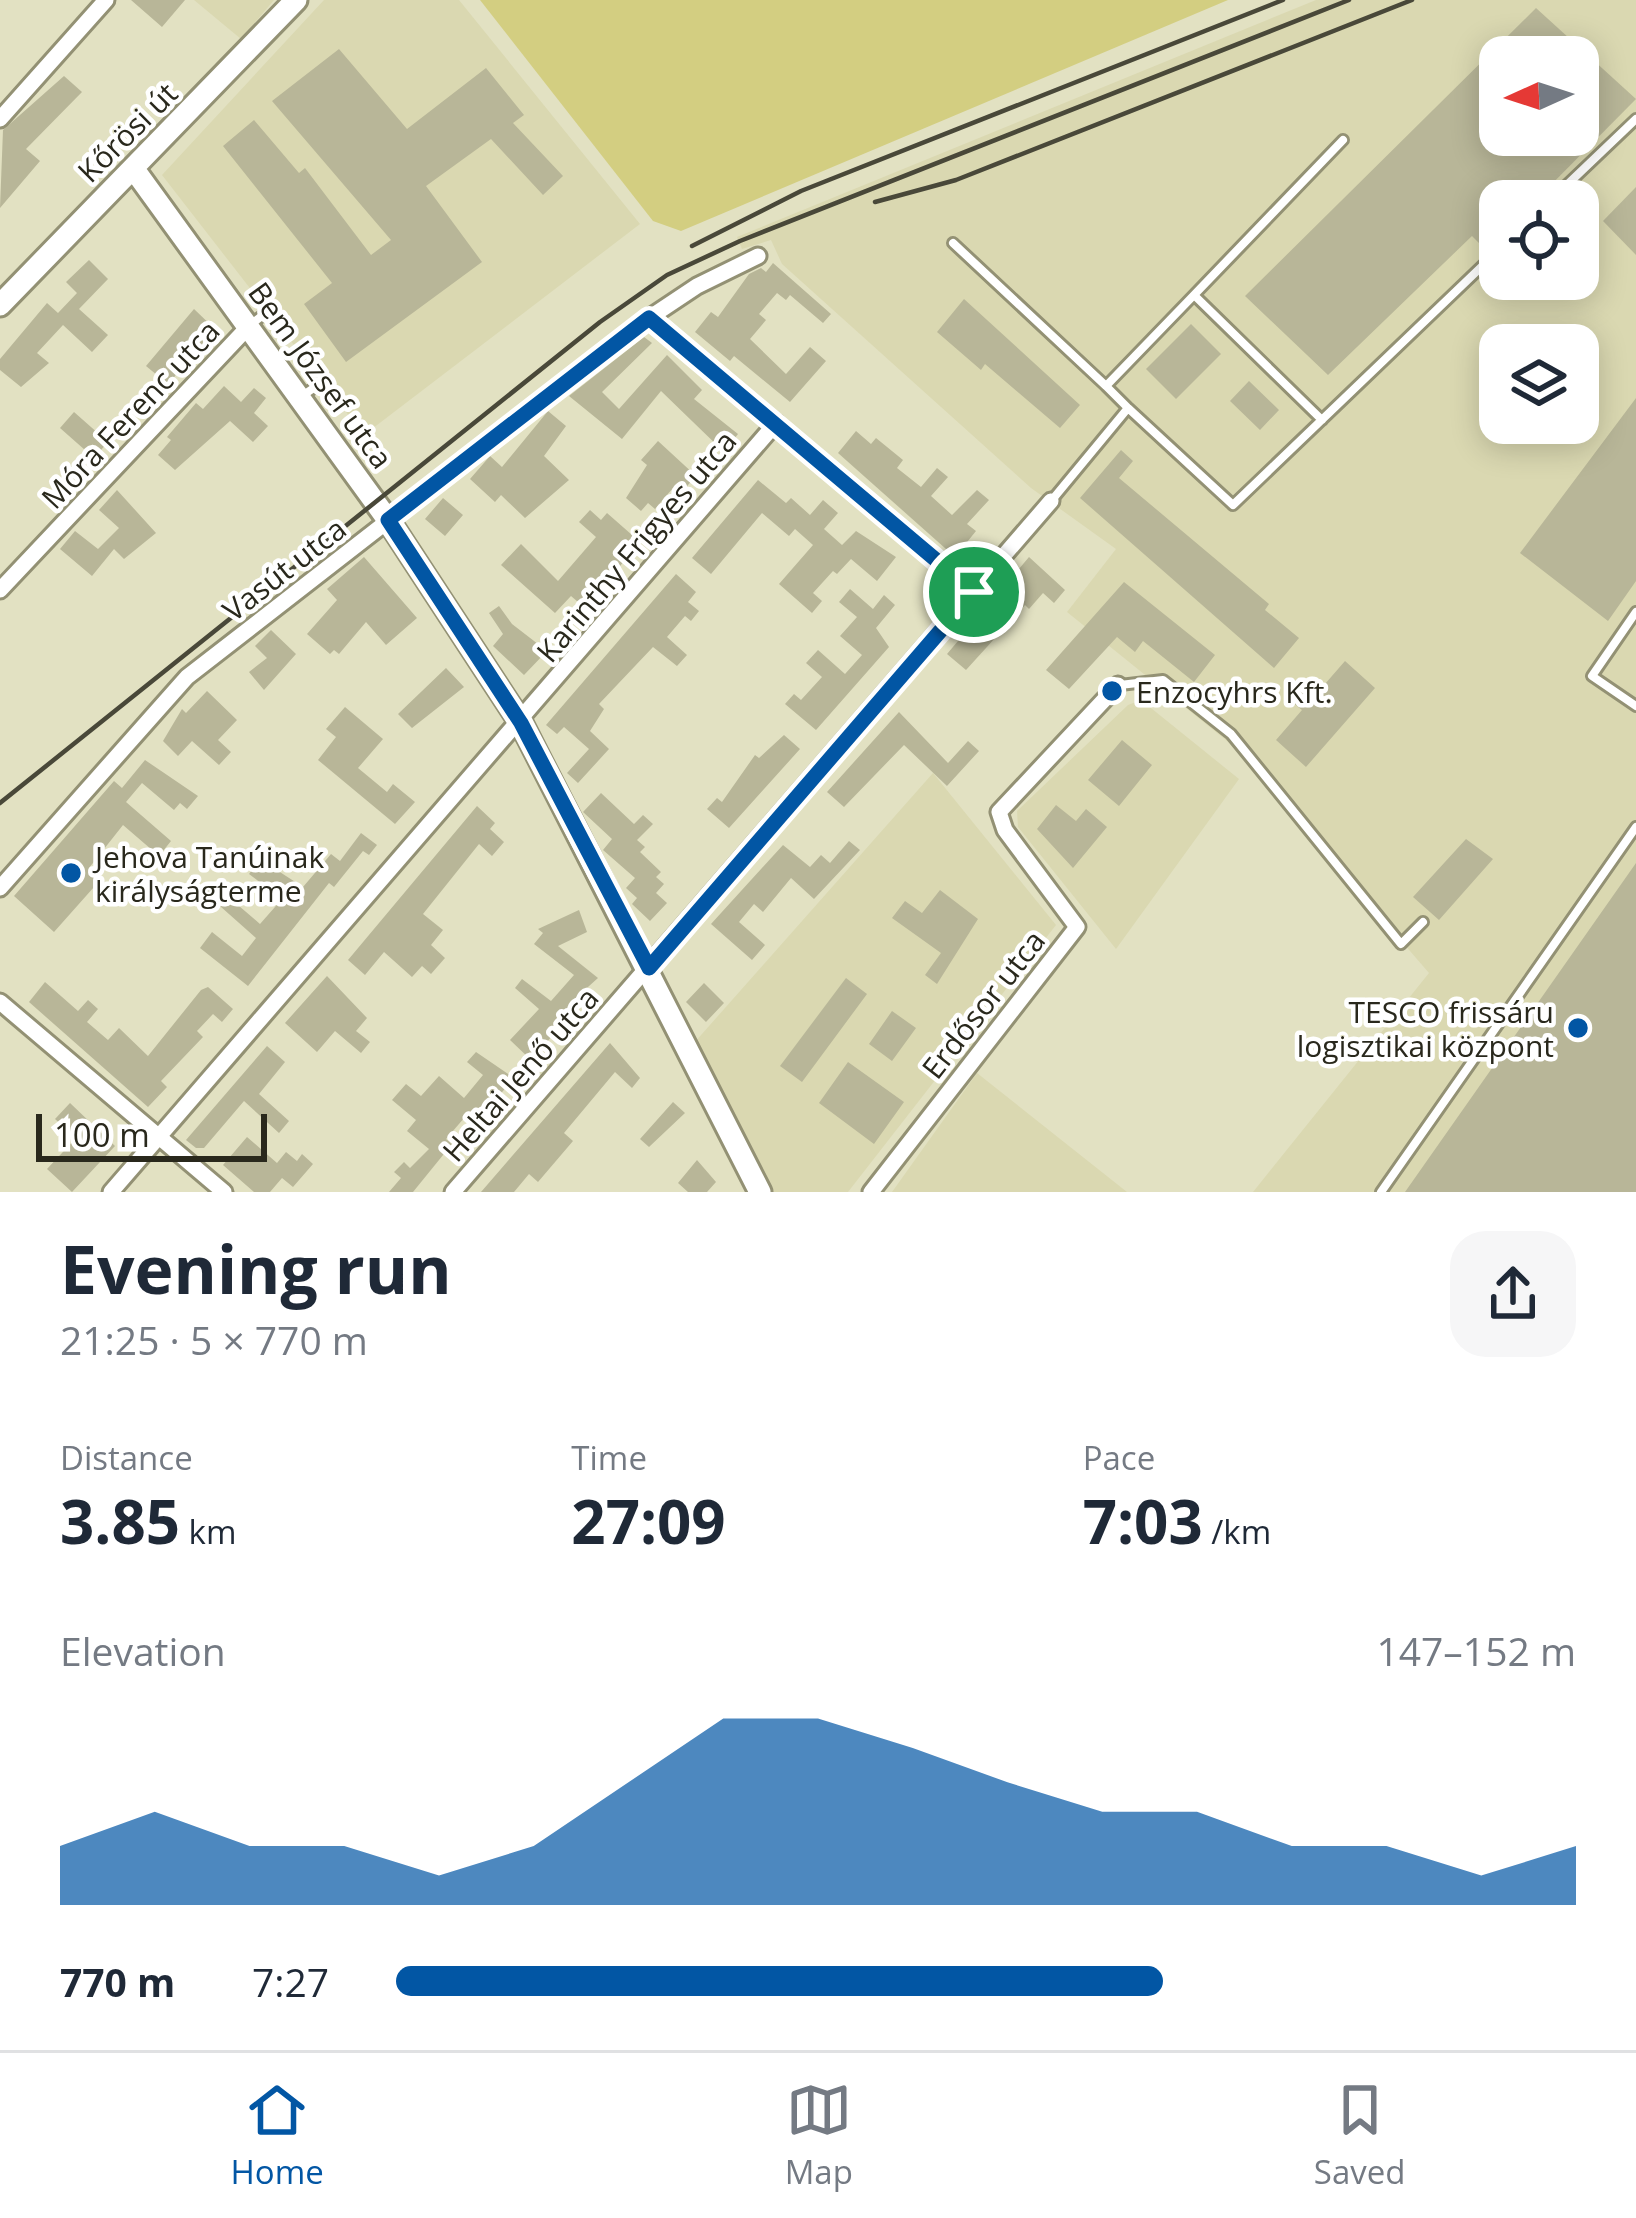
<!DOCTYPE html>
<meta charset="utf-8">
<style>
body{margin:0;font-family:"Open Sans",sans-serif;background:#f6f6f7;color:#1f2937;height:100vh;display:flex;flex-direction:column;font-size:45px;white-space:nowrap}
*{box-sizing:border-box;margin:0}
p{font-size:39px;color:#747a83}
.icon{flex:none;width:66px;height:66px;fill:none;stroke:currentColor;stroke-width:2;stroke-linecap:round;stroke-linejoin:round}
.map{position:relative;height:1192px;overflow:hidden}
.sheet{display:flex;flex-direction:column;background:#fff;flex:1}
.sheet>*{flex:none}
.needle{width:78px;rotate:267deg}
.buttons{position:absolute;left:1479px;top:36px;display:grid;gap:24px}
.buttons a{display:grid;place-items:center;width:120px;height:120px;border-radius:24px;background:#fff;box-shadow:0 6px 30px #0003;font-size:60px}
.scale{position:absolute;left:36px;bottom:30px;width:231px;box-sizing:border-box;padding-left:12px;border:6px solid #29281c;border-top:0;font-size:33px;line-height:42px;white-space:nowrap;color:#29281c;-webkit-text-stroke:9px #fff;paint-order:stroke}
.pin{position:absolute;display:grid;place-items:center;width:102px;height:102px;color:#fff;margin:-51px;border:6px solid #fff;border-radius:50%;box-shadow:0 3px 12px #0007}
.round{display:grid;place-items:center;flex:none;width:126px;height:126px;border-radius:36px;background:#f6f6f7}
.head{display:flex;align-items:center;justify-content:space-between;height:204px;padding:0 60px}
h1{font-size:66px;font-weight:700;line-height:90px}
.figures{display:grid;grid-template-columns:repeat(3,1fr);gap:18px;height:204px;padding:12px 60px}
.figures div{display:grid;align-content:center}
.figures b{font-size:60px;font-weight:700}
.figures small{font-size:33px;font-weight:400}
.figures p{font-size:33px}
.chart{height:336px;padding:24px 60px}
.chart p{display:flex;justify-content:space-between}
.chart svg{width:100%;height:216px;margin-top:12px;fill:#0256a4;opacity:.7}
ul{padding:0 60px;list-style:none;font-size:39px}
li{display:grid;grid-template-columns:192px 144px 1fr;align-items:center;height:90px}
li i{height:30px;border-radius:15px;background:#0256a4}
.dock{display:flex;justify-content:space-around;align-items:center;height:168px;border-top:3px solid #e0e1e3;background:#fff;font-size:33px;color:#747a83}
.dock a{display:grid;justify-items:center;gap:6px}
.dock .on{color:#0256a4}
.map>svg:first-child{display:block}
</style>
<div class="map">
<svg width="1636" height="1192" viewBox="0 0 1636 1192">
<rect width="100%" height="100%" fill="#e2e1c2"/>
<path fill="#dad8b1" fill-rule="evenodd" d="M194 0H274L241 39Z
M324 0H459L640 224 364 435 162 175Z
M1316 0H1636V1192H1253L1429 973 1232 745 1067 612 1116 549 1031 488 782 264 771 240 742 249 737 237ZM1500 57H1578V135H1500ZM1500 201H1578V279H1500ZM1500 345H1578V423H1500Z
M1141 700 1239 779 1116 949 1018 827 1017 811 1128 705Z
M933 773 1056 925 848 1192H773L694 1043Z
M977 1073 1127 1192H892Z"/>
<path fill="#d3ce81" d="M480 0H1228L681 231 653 221Z"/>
<path fill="#b8b698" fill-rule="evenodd" d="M131 0H185L162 27Z
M1536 8 1636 99 1535 201H1500V236L1486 250 1472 236 1328 375 1245 296ZM1500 57H1578V135H1500Z
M339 49 407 129 486 68 524 115 513 123 563 176 543 195 491 139 426 186 482 262 346 362 304 304 332 283 223 146 254 120 299 173 305 168 371 255 391 240 272 101Z
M64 76 82 92 26 149 40 161 0 208 3 130Z
M1636 187V255L1603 221Z
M89 260 108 279 79 309 108 335 92 352 63 325 37 353 49 363 21 387 0 370V359L47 303 58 313 77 293 66 282Z
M773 263 831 314 823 323 790 295 786 300 777 293 759 314 766 320 750 339 786 374 810 347 826 361 790 402 734 356 730 361 695 332 711 312 718 317 749 274 761 268 766 272Z
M964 299 1080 405 1060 428 985 364 981 370 937 332Z
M194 309 218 332 203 348 197 343 169 385 146 366Z
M1191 324 1221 354 1176 399 1146 369Z
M644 337 652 343 602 392 619 409 667 355 702 390 694 399 738 434 724 452 661 391 622 439 569 396Z
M1249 381 1279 410 1260 430 1230 401Z
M224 386 241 402 254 388 266 398 254 413 268 426 253 442 230 421 175 470 158 455 171 440 167 437 196 403 203 409Z
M1636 398V581L1608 621 1520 553Z
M548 411 566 426 544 456 569 480 525 518 501 495 495 502 470 479 490 456 502 467Z
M74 412 108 442 94 458 60 428Z
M856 431 871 444 876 438 903 460 897 468 921 487 937 468 948 477 931 496 952 515 977 490 989 500 967 524 976 531 955 557 838 453Z
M658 441 696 476 680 494 673 488 655 509 648 503 641 511 626 498 647 465 641 460Z
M1121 450 1133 461 1119 478 1269 604 1265 610 1299 638 1274 668 1080 498Z
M758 480 786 503 791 498 810 515 823 500 838 513 824 529 842 545 856 531 896 557 877 581 851 559 837 574 833 571 813 593 822 601 812 613 779 584 813 545 795 529 789 536 762 513 711 574 692 558Z
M117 490 156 533 124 559 114 549 92 576 60 549 75 531 98 549 119 528 99 510Z
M443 498 463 515 445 536 425 519Z
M590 510 601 520 607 513 640 542 585 608 571 596 555 613 501 565 521 544 558 581 596 537 579 522Z
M364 557 417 618 386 645 366 622 339 654 334 650 330 654 307 634 337 600 327 589Z
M1029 557 1065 590 1054 603 1043 593 1029 609 1025 605 966 670 947 654Z
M676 574 696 592 688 602 699 611 691 621 685 616 667 637 687 655 677 666 653 647 599 704 604 709 590 731 609 749 578 783 567 773 589 749 564 727 557 734 546 725Z
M1124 582 1215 655 1194 682 1143 641 1135 652 1117 637 1069 689 1046 670Z
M850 589 873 609 884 595 895 605 876 628 889 647 816 730 785 704 794 694 801 700 822 677 806 663 818 650 845 674 862 655 840 636 857 617 839 602Z
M499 606 512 624 547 651 524 675 493 646 503 634 489 613Z
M271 630 296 654 264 690 249 672 267 658 255 646Z
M1345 661 1375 688 1306 767 1276 740 1302 710 1293 703 1309 684 1318 692Z
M446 668 464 687 412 728 398 714Z
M207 691 237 720 218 740 231 752 219 765 192 741 178 756 163 741 182 709 186 713Z
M345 707 383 739 358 768 387 792 393 784 415 802 395 824 318 760 336 737 326 729Z
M899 712 948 763 968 741 979 751 947 786 904 745 844 807 827 792Z
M784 735 800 749 729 828 707 809 717 798 722 802 755 755 759 758Z
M1122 740 1152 765 1119 806 1088 780Z
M145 760 198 796 187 809 180 803 174 810 142 783 126 802 171 841 159 856 123 825 89 868 102 878 54 932 14 896 114 781 122 788Z
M601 793 634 824 643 815 653 824 637 840 645 847 640 852 661 872 656 877 664 884 656 893 667 903 650 921 632 904 637 898 626 888 635 878 603 850 612 839 583 812Z
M1056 805 1076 821 1086 809 1107 827 1073 868 1037 829Z
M477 806 495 823 490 829 504 842 492 856 479 844 423 914 443 930 431 945 445 958 431 974 422 966 412 977 384 952 365 975 348 960Z
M361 833 377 845 369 855 363 851 334 887 329 883 248 986 200 948 212 932 242 956 256 938 203 891 211 882 260 924 282 899 249 874 256 865 264 871 269 865 303 887 331 854 340 861Z
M1466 839 1493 859 1439 920 1413 897Z
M849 841 860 850 814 899 791 878 763 912 754 904 739 922 765 945 752 960 711 924 783 845 810 867 821 855 830 863Z
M1636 863V1192H1405Z
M940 890 978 919 937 984 925 975 941 953 892 918 905 901 922 913Z
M579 910 587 932 558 946 598 978 569 1004 576 1009 531 1060 510 1040 539 1009 515 988 522 979 551 1001 574 975 534 944 543 933 538 929Z
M327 976 367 1018 356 1031 370 1042 361 1053 335 1031 317 1052 285 1023Z
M846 978 867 994 802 1082 780 1066Z
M45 982 78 1011 88 1000 98 1009 87 1022 108 1040 119 1028 148 1056 201 990 208 987 233 1009 222 1022 213 1014 197 1031 203 1037 161 1081 167 1087 148 1107 29 1002Z
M704 983 724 1003 706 1022 686 1002Z
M892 1011 916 1028 892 1061 869 1044Z
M610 1043 640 1078 632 1088 615 1072 564 1133 573 1141 538 1182 529 1174 514 1192H481Z
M267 1046 285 1062 259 1094 289 1121 279 1133 244 1101 204 1148H196L186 1140Z
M476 1052 514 1078 474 1125 465 1117 446 1139 452 1144 413 1192H389L401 1178 394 1172 404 1162 410 1168 429 1149 407 1131 416 1120 392 1100 406 1084 421 1096 439 1076 464 1098 483 1075 467 1062Z
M848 1062 904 1102 874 1144 819 1103Z
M673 1102 685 1113 649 1147 640 1139Z
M70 1103 115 1146 72 1192 47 1169 76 1138 55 1119Z
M247 1137 277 1163 286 1152 297 1161 302 1154 313 1164 293 1187 282 1178 270 1192H254L223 1165Z
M697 1160 716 1182 707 1192H688L678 1183Z"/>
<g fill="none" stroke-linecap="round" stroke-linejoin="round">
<g stroke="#939174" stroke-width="14">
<path id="service" d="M1550 201 1636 119
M953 243 1106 386
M1194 295 1343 140
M250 325 267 312
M302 396 321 383
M1127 407 1106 386 1194 295 1322 420
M1052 500 1128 408 1233 505 1500 249
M1636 612 1592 676 1636 706
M1120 685 1163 680 1231 734 1401 944 1423 922
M1381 1192 1636 827"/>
</g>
<g stroke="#939174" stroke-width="21">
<path id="minor" d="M0 119 106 0
M649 318 974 592
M0 590 249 326
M0 888 187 677 649 318 697 286 758 256
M0 1002 224 1192
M111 1192 776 423
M453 1192 1051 501
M871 1192 1077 927 1005 830 999 812 1118 685"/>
</g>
<g stroke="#939174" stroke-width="27">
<path id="secondary" d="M133 168 388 520 521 723 760 1192
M0 305 296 0"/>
</g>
<use href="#service" stroke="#fff" stroke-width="8"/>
<use href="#minor" stroke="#fff" stroke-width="15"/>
<use href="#secondary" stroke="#fff" stroke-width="21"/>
<path stroke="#494839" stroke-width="4.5" d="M875 202 956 180 1412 0
M692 246 801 191 1283 0
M0 803 600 322 667 275 740 241 1349 0"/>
</g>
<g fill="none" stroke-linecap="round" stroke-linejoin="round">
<g stroke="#fff" stroke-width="24">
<path id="route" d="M649 318 974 592 649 968 521 723 388 520Z"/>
</g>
<use href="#route" stroke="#0256a4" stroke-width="15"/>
</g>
<g fill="#0256a4" stroke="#fff" stroke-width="4.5">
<circle cx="1112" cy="691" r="12"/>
<circle cx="71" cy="873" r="12"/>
<circle cx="1578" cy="1028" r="12"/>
</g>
<g text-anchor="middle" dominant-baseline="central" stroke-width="9" stroke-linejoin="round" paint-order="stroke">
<g font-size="30" fill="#29281c" stroke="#fff">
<text transform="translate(127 132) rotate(-45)">Kőrösi út</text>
<text transform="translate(321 375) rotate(54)">Bem József utca</text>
<text transform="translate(130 414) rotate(-47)">Móra Ferenc utca</text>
<text transform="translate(636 546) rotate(-50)">Karinthy Frigyes utca</text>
<text transform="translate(284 569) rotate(-38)">Vasút utca</text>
<text transform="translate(983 1004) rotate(-52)">Erdősor utca</text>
<text transform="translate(520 1074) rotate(-49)">Heltai Jenő utca</text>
</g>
<g font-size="30" fill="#29281c" stroke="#fff" text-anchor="start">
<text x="1136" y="691">Enzocyhrs Kft.</text>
<text x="95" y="856">Jehova Tanúinak<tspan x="95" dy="34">királyságterme</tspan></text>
<text x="1554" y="1011" text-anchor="end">TESCO frissáru<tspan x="1554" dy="34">logisztikai központ</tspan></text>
</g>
</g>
</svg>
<div class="buttons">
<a><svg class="needle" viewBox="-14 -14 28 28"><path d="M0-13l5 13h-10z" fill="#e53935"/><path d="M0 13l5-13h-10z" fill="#747a83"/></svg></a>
<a><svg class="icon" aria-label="locate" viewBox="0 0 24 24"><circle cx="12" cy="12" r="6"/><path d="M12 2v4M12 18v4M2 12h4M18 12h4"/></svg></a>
<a><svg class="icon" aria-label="layers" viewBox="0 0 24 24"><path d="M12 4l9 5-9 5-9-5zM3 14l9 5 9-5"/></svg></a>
</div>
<div class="scale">100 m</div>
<div class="pin" style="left:974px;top:592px;background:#1e9e55"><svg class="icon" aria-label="arrive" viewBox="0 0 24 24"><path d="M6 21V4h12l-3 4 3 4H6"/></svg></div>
</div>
<section class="sheet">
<div class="head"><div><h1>Evening run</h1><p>21:25 · 5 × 770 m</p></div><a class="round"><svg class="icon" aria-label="share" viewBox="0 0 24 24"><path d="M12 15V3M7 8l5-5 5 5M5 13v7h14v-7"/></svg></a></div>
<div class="figures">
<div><p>Distance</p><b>3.85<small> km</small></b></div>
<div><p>Time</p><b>27:09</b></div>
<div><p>Pace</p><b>7:03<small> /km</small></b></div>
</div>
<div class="chart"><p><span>Elevation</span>147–152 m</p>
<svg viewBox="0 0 160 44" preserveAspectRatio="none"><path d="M0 44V32L10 25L20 32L30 32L40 38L50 32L60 19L70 6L80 6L90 12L100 19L110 25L120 25L130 32L140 32L150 38L160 32V44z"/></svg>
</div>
<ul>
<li><b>770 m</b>7:27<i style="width:65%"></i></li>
</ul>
</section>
<nav class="dock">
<a class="on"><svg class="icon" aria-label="home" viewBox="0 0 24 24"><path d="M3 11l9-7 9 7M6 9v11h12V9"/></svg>Home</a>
<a><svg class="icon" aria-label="map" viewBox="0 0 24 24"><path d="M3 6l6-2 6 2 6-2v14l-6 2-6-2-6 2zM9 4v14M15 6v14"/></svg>Map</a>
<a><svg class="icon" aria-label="saved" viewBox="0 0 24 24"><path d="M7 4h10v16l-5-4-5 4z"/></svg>Saved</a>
</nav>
